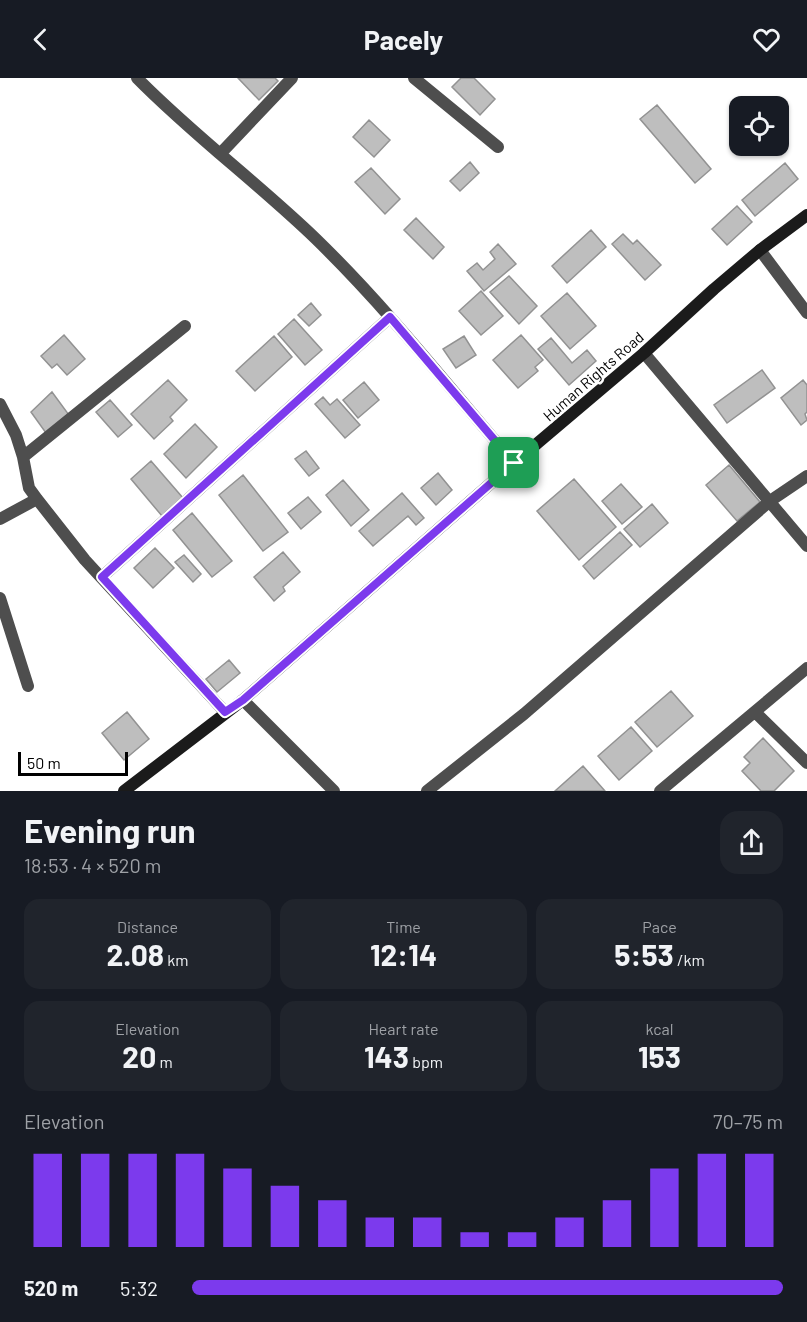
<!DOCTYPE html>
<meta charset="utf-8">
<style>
body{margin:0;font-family:Barlow,sans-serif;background:#20242c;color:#f1f3f6;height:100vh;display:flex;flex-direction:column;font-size:22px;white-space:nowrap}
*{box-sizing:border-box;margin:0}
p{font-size:20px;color:#9ea1a6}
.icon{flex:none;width:33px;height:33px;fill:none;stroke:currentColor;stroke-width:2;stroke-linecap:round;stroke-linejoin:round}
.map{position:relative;height:713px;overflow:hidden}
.sheet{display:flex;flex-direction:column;background:#171b24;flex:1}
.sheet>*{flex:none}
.fabs{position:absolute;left:729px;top:18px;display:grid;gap:12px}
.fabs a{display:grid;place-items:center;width:60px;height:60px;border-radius:12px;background:#171b24;box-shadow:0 2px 4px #0004;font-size:30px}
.scale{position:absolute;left:18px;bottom:15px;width:110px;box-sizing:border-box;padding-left:6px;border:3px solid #000;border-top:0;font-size:16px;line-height:21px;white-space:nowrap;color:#000;-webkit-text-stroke:4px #fff;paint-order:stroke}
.pin{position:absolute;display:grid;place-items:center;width:51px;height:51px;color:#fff;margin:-26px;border-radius:12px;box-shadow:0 3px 9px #0006}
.round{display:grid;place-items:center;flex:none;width:63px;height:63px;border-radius:18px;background:#20242c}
.summary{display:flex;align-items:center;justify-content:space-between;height:102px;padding:0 24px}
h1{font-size:33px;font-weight:700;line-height:45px}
.stats{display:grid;grid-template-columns:repeat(3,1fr);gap:9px;height:102px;padding:6px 24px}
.stats div{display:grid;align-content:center;border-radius:15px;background:#20242c;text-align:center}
.stats b{font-size:30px;font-weight:700}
.stats small{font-size:16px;font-weight:400}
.stats p{font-size:16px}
.chart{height:168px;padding:12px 24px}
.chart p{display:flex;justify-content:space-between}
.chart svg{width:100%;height:108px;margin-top:6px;stroke:#7c3aed;stroke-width:6}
ul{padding:0 24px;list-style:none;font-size:20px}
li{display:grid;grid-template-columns:96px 72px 1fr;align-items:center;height:45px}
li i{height:15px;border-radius:8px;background:#7c3aed}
header{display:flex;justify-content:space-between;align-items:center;height:78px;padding:0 24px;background:#171b24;font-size:27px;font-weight:700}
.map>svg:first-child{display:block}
</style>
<header><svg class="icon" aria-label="back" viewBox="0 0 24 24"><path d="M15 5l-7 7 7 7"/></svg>Pacely<svg class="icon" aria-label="heart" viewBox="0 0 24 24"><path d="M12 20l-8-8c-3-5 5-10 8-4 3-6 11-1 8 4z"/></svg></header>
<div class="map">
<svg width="807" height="713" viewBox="0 0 807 713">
<rect width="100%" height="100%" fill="#fff"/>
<path fill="#bebebe" stroke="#929292" stroke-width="1.5" d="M238 0H275L278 3 259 22Z
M461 0H474L495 21 480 37 452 9Z
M657 27 711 91 695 105 640 41Z
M369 42 390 62 374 79 353 59Z
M470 84 479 95 460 113 450 103Z
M785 85 798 101 755 138 742 122Z
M371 90 400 121 385 136 355 104Z
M737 128 752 144 727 167 712 151Z
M416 140 444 169 433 181 404 152Z
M591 152 606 169 567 205 552 188Z
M623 156 633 166 637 162 661 187 645 202 612 166Z
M498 166 516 186 484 213 467 193 477 185 483 192 495 181 490 174Z
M509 198 537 228 519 246 490 214Z
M481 213 503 238 481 257 459 233Z
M567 215 596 248 570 271 541 238Z
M311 225 321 237 309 248 298 237Z
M294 241 322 272 305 287 278 256Z
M64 257 85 281 67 297 57 286 52 290 41 278Z
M521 257 543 282 535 289 538 293 518 310 493 282Z
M274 258 292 279 255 313 236 293Z
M464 258 476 277 456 290 443 271Z
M551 260 572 285 587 272 596 283 569 307 538 271Z
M762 292 775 310 727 345 714 327Z
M168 302 187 322 170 339 173 343 154 361 131 336Z
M803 302 807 307V334L805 336 807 342 801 347 781 320Z
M364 304 379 322 358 340 343 322Z
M52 314 69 337 46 355 31 334Z
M323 319 330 327 337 321 360 347 345 360 315 326Z
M110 322 132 347 118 359 96 334Z
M195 346 217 369 186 400 164 376Z
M306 373 319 390 309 398 295 381Z
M151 383 183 420 162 438 131 401Z
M729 387 760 424 737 443 706 407Z
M438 395 452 412 436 427 421 410Z
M243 397 288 454 263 473 219 417Z
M574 401 616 449 579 482 537 433Z
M343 402 369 432 351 448 326 417Z
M621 406 642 429 622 446 602 423Z
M402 415 424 440 416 447 408 438 373 468 359 453Z
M308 419 321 434 301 451 288 435Z
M652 426 668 445 640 469 624 451Z
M192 435 232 483 212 499 173 452Z
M620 454 632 467 594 501 583 488Z
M155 470 174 490 153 510 134 490Z
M283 474 300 494 283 509 285 513 274 523 254 499Z
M184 477 201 496 193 504 175 484Z
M229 582 240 595 217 614 206 601Z
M671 613 693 638 657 669 635 644Z
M127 634 149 661 124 682 102 655Z
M631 649 652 673 619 702 598 678Z
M763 660 794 693 774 713H761L742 693 750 685 744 679Z
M583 688 605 713H555Z"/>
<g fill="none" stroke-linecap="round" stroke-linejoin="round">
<path stroke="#4e4e4e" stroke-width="12" d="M137 0C193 57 258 105 316 161 387 230 449 309 514 385
M414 0 498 69
M220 76 292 0
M760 172 807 235
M644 275 807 468
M0 326 16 357 23 379 29 410 37 421 85 482 225 634
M23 379 185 248
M0 441 37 421
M102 499 390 239
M0 520 28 608
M243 622 334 713
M755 634 807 685
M427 713 524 636 770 423 807 398
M660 713 807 590"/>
<path stroke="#1b1b1b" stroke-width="12" d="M124 713 243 622 514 385 644 275 714 211 760 172 807 137"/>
</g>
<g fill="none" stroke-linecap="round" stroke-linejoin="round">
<g stroke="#fff" stroke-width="12">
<path id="route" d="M390 239 514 385 243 622 225 634 102 499Z"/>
</g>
<use href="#route" stroke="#7c3aed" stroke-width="8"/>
</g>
<g text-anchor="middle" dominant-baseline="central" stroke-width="5" stroke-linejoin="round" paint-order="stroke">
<g font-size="15" fill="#000" stroke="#fff">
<text transform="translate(593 298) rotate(-41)">Human Rights Road</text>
</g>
</g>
</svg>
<div class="fabs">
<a><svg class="icon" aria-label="locate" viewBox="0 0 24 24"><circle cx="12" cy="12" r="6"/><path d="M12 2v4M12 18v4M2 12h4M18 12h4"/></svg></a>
</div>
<div class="scale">50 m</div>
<div class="pin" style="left:514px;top:385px;background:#1e9e55"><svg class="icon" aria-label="arrive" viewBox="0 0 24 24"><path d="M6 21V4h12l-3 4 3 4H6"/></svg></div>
</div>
<section class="sheet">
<div class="summary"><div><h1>Evening run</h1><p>18:53 · 4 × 520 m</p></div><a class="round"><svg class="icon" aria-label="share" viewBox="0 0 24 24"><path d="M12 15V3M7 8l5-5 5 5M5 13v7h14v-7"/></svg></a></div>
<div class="stats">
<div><p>Distance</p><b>2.08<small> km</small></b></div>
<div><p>Time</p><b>12:14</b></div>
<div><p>Pace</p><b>5:53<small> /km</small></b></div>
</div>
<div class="stats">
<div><p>Elevation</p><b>20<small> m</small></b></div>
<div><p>Heart rate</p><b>143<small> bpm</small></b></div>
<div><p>kcal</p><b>153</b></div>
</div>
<div class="chart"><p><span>Elevation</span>70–75 m</p>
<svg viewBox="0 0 160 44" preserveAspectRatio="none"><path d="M5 44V6M15 44V6M25 44V6M35 44V6M45 44V12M55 44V19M65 44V25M75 44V32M85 44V32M95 44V38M105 44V38M115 44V32M125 44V25M135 44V12M145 44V6M155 44V6"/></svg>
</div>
<ul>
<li><b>520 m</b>5:32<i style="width:100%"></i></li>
</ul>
</section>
